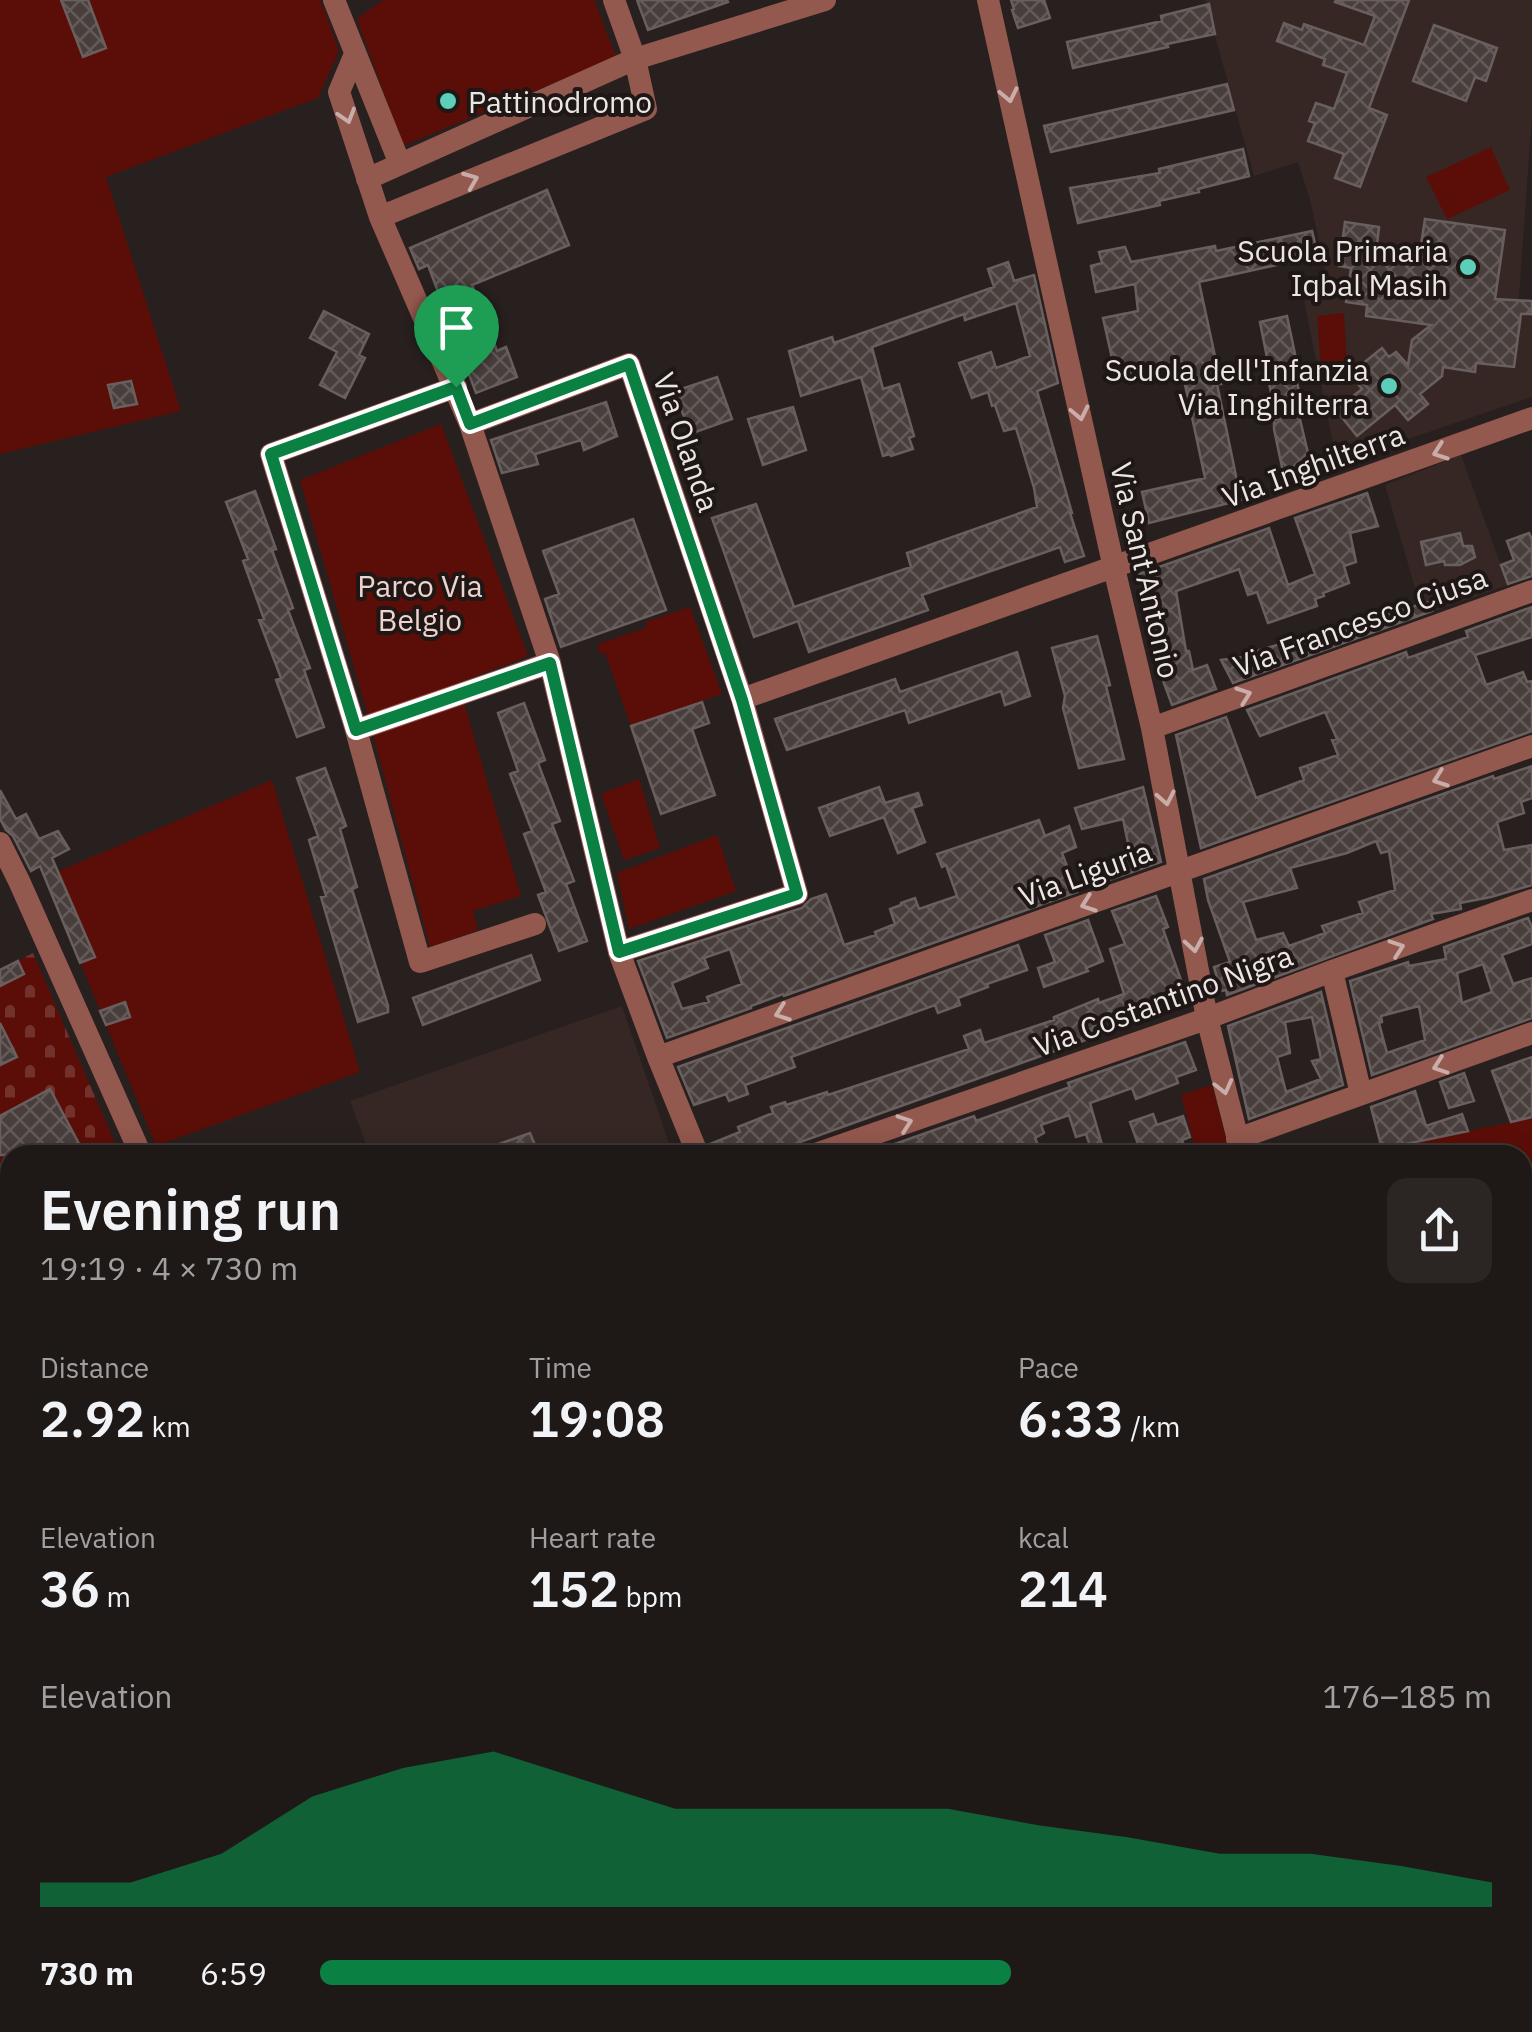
<!DOCTYPE html>
<meta charset="utf-8">
<style>
body{margin:0;font-family:"IBM Plex Sans",sans-serif;background:#2b2524;color:#f1f3f6;height:100vh;display:flex;flex-direction:column;font-size:38px;white-space:nowrap}
*{box-sizing:border-box;margin:0}
p{font-size:32px;color:#a1a0a1}
.icon{flex:none;width:55px;height:55px;fill:none;stroke:currentColor;stroke-width:2;stroke-linecap:round;stroke-linejoin:round}
.map{position:relative;flex:1;overflow:hidden}
.panel{position:absolute;left:0px;top:1145px;width:1532px;height:888px;display:flex;flex-direction:column;background:#1e1817;border-radius:30px 30px 0 0;box-shadow:0 5px 25px #0003,0 0 0 2px #3c3736}
.panel>*{flex:none}
.pin{position:absolute;display:grid;place-items:center;width:85px;height:85px;color:#fff;margin:-102px -42px;border-radius:50% 50% 50% 0;rotate:-45deg;box-shadow:0 0 10px #0007}
.pin .icon{rotate:45deg}
.round{display:grid;place-items:center;flex:none;width:105px;height:105px;border-radius:20px;background:#2b2524}
.overview{display:flex;align-items:center;justify-content:space-between;height:170px;padding:0 40px}
h1{font-size:55px;font-weight:600;line-height:75px}
.figures{display:grid;grid-template-columns:repeat(3,1fr);gap:15px;height:170px;padding:10px 40px}
.figures div{display:grid;align-content:center}
.figures b{font-size:50px;font-weight:600}
.figures small{font-size:28px;font-weight:400}
.figures p{font-size:28px}
.chart{height:280px;padding:20px 40px}
.chart p{display:flex;justify-content:space-between}
.chart svg{width:100%;height:180px;margin-top:10px;fill:#0b8043;opacity:.7}
ul{padding:0 40px;list-style:none;font-size:32px}
li{display:grid;grid-template-columns:160px 120px 1fr;align-items:center;height:75px}
li i{height:25px;border-radius:12px;background:#0b8043}
.map>svg:first-child{display:block}
</style>
<div class="map">
<svg width="1532" height="2032" viewBox="0 0 1532 2032">
<defs>
<pattern id="cemetery-stones" width="16" height="16" patternUnits="userSpaceOnUse" patternTransform="scale(2.5)"><rect width="16" height="16" fill="#5b0e07"/><path d="M2 7V4a2 2 0 0 1 4 0v3zM10 15v-3a2 2 0 0 1 4 0v3z" fill="#73312b"/></pattern>
<pattern id="building-cross-hatch" width="8" height="8" patternUnits="userSpaceOnUse" patternTransform="scale(2.5)"><rect width="8" height="8" fill="#483f3d"/><path d="M0 0l8 8M0 8l8-8" fill="none" stroke="#635b59"/></pattern>
</defs>
<rect width="100%" height="100%" fill="#28201f"/>
<path fill="#362724" d="M1205 0H1532V115L1518 311 1532 313V397L1337 463 1304 301 1331 294 1310 200 1298 162 1254 176Z
M1461 455 1508 585 1423 615 1385 485Z
M622 1006 673 1155H370L350 1101Z
M10 1532V1934L0 1938V1537Z"/>
<path fill="url(#cemetery-stones)" d="M33 953 120 1155H10V1493L0 1498V970Z"/>
<path fill="#5b0e07" d="M0 0H320L339 51 318 98 106 177 181 411 0 454Z
M383 0H594L616 57 403 146 357 19Z
M1491 147 1510 190 1447 219 1426 177Z
M1344 313 1348 380 1322 382 1317 316Z
M441 424 528 656 458 683 521 896 473 911 478 930 430 947 367 712 300 480Z
M690 607 722 694 631 726 605 653 599 654 598 644 646 628 645 622Z
M639 779 660 848 624 860 601 794Z
M272 780 360 1072 156 1146 45 877Z
M717 835 736 891 629 929 617 873Z
M1212 1085 1230 1155H1178L1195 1148 1181 1095Z
M1532 1118V1407L1523 1409 1522 1155H1367L1366 1152Z"/>
<path fill="url(#building-cross-hatch)" stroke="#695f5e" stroke-width="2.5" fill-rule="evenodd" d="M61 0H88L106 48 83 57Z
M637 0H727L728 2 648 30Z
M1011 0H1044L1050 18 1018 28 1012 10 1014 9Z
M1336 0H1409L1369 108 1387 115 1360 187 1335 178 1344 154 1308 141 1315 123 1309 121 1316 103 1334 109 1347 73 1323 65 1325 59 1277 41 1284 23 1302 30 1304 24 1364 45 1375 16 1335 2Z
M1209 4 1215 34 1167 44 1168 47 1073 68 1067 42 1162 21 1161 16Z
M1434 25 1497 48 1486 81 1475 77 1466 101 1413 81Z
M1227 84 1234 110 1051 152 1044 126Z
M1243 149 1249 176 1198 189 1199 192 1159 201 1160 205 1078 223 1070 188 1160 173 1159 169Z
M547 190 569 245 472 285 497 351 506 347 517 377 476 393 428 265 419 269 410 248Z
M1425 219 1505 230 1495 299 1532 301V314H1521L1514 367 1476 363 1475 372 1443 367 1442 376 1420 394 1428 404 1408 420 1395 405 1357 436 1336 410 1362 389 1350 374 1382 348 1389 357 1396 352 1408 365 1412 340 1431 325 1366 316 1367 305 1346 302 1351 268 1339 266 1345 222 1379 227 1377 245 1420 251Z
M1312 231 1318 256 1199 282 1221 384H1217L1241 500 1149 523 1142 492 1205 478 1180 361 1116 376 1103 318 1138 311 1135 284 1096 292 1091 266 1102 263 1099 252 1125 247 1131 262 1215 246 1216 251Z
M1008 262 1014 281 1034 275 1058 383 1037 391 1072 513H1070L1084 556 1065 562 1060 547 922 595 928 610 809 652 798 621 754 637 712 518 756 504 794 607 911 567 907 553 1037 507 1034 488 1016 428 1004 431 995 405 992 406 988 392 972 398 959 363 991 352 996 368 1030 356 1016 303 965 320 964 314 872 347 883 389 899 384 914 436 909 438 913 449 891 456 890 454 883 456 861 377 801 396 789 351 832 337 834 343 994 287 988 269Z
M324 311 369 334 359 355 365 358 345 398 320 385 337 352 310 338Z
M1287 316 1298 368 1294 369 1304 414 1299 415 1311 466 1283 472 1274 429V420L1277 419 1267 374 1270 373 1260 322Z
M717 377 732 419 690 434 675 391Z
M131 381 137 404 114 408 108 385Z
M606 402 617 436 584 450 581 440 535 454 538 464 502 473 491 440Z
M793 407 806 450 763 465 748 419Z
M255 491 276 549 272 550 293 608 288 610 310 668 304 670 324 727 297 737 276 680 281 678 259 620 264 619 243 561 248 559 226 502Z
M1367 493 1378 526 1350 533 1356 562 1344 566 1349 583 1323 593 1324 596 1315 599 1317 606 1268 623 1257 592 1248 595 1239 569 1176 591 1186 651H1189L1193 670 1207 665 1216 689 1172 705 1162 678 1139 574 1269 528 1288 585 1315 574 1295 518Z
M633 519 666 610 561 647 545 599 559 594 543 551Z
M1460 533 1463 546H1472L1475 557 1460 565H1445L1444 561 1426 565 1421 542Z
M1529 533 1532 540V576L1508 584 1501 565 1514 560 1507 541Z
M1429 602 1432 611 1233 683 1221 660 1250 656 1249 653Z
M1532 607V637L1475 655 1486 685 1523 672 1527 682 1532 681V731L1201 848 1176 735 1226 717 1256 798 1304 780 1300 768 1338 755 1332 740 1337 739 1325 712 1260 736 1247 710 1406 652 1408 658 1468 637 1466 631Z
M1097 636 1110 685 1106 686 1124 759 1079 768 1063 708 1065 696 1052 648Z
M1017 652 1030 696 1005 705 1001 691 909 723 905 710 787 750 775 719 895 679 900 692Z
M702 702 709 723 692 729 715 795 661 814 631 726Z
M524 703 545 760 538 763 560 821 552 824 574 881 566 884 587 941 559 951 538 895 546 892 524 834 532 831 510 774 518 771 498 713Z
M1532 766V798L1521 802 1524 813 1497 822 1504 850 1532 845V885L1491 897 1460 903 1461 909 1431 914 1433 919 1227 995 1226 990 1221 991 1214 967 1230 962 1208 900 1204 879 1493 776 1494 779ZM1376 841 1381 853 1389 851 1395 890 1359 902 1363 913 1322 926 1325 933 1289 946 1283 933 1256 940 1243 902 1297 888 1290 868 1347 853Z
M325 768 346 826 340 829 357 887 352 889 388 1006V1012L358 1022 321 897 326 896 309 840 318 836 297 778Z
M879 787 885 803 918 793 922 805 912 808 925 842 898 853 884 817 830 836 819 808Z
M1143 787 1161 862 1101 883 1095 867 1127 855 1125 850 1129 848 1123 819 1082 829 1075 808Z
M0 790 16 819 26 814 39 839 58 831 69 849 52 858 95 957 80 963 40 866 31 871 13 836 6 830 0 819Z
M1039 820 1045 836 1069 826 1076 847 1062 853 1077 892 784 996 783 994 751 1006V1008L667 1038 638 961 802 908 811 899 826 894 844 945 876 935 875 932 895 924 890 909 901 905V903L915 898 919 909 957 896 946 865 942 867 937 854ZM730 949 742 984 707 997 709 1002 682 1009 672 983 708 968 704 958Z
M1156 896 1168 927 1163 929 1189 1003 764 1155H713L710 1144 740 1132 738 1127 773 1113 771 1107 785 1102 786 1105 827 1092 828 1095 969 1049 964 1036 980 1030 984 1043 1054 1020V1017L1098 999 1099 1003 1124 994 1110 949 1125 944 1112 911Z
M1528 918 1532 927V944L1502 955 1513 984 1532 978V1018L1372 1075 1350 981 1408 962 1409 966 1446 959 1444 947ZM1483 964 1492 992 1462 1003 1457 973ZM1419 1006 1425 1040 1387 1053 1379 1023 1382 1022 1381 1016Z
M1088 920 1103 961 1086 968 1088 971 1044 987 1038 968 1055 962 1045 935Z
M1018 945 1027 970 987 984 988 987 958 998 960 1005 938 1013 935 1005 791 1057 795 1067 745 1085 748 1094 729 1101 726 1094 694 1105 678 1067Z
M531 955 540 980 423 1025 413 998Z
M18 961 24 974 0 986V970Z
M1321 992 1343 1085 1249 1119 1228 1026ZM1312 1017 1321 1059 1312 1061 1321 1079 1286 1092 1277 1057 1290 1053 1285 1022Z
M125 1002 130 1017 106 1025 100 1011Z
M0 1023 17 1057 0 1065Z
M1185 1042 1196 1070 1176 1077 1178 1083 1136 1099 1132 1088 1090 1103 1105 1155H1093L1086 1134 1076 1137 1069 1115 1041 1125 1044 1133 1035 1138 1041 1152 1032 1155H997L993 1145 965 1155H870L869 1153 974 1116 976 1121 1070 1087 1068 1083Z
M1532 1057V1117L1511 1122 1492 1071Z
M1464 1073 1474 1101 1449 1108 1440 1082Z
M50 1089 85 1155H0V1116Z
M1415 1091 1426 1126 1462 1114 1468 1131 1382 1149 1371 1107Z
M1153 1114 1157 1125 1183 1116 1190 1137 1182 1140 1183 1143 1175 1146 1176 1149 1157 1155H1112V1152L1138 1144 1130 1122Z
M530 1133 539 1155H474V1153Z"/>
<g fill="none" stroke-linecap="round" stroke-linejoin="round">
<path stroke="#93584e" stroke-width="22" d="M334 0 400 164
M988 0 1114 568 1152 728 1207 1018 1242 1155
M355 54 339 92 380 217 470 424 550 663 619 952 658 1057 698 1155
M367 179 635 59 825 0
M380 217 646 109 635 59 614 0
M456 387 271 454 356 730 420 962 535 924
M470 424 629 364 742 699 797 894 619 952
M742 699 1532 418
M1152 728 1532 591
M356 730 550 663
M0 843 19 881 141 1155
M1332 971 1361 1094
M658 1057 1532 746
M1237 1139 1532 1033
M813 1155 1200 1021 1332 971 1532 900
M1522 1515 1532 1513
M0 1521 10 1516
M1522 1824 1532 1820
M1522 1938 1532 1898
M0 1953 10 1949
M375 2022 378 2032
M637 2022 639 2032
M1168 2022 1173 2032
M1437 2022 1439 2032
M176 2032 206 2022
M800 2032 821 2024
M1026 2032 1048 2022
M1323 2032 1350 2022
M1500 2032 1502 2022"/>
</g>
<defs><path id="oneway-chevron" d="M-2-3.5L2.5 0L-2 3.5" fill="none" stroke-width="1.6" stroke-linecap="round" stroke-linejoin="round" transform="scale(2.5)"/></defs>
<g stroke="#c8ada8">
<use href="#oneway-chevron" transform="translate(1009 95) rotate(78)"/>
<use href="#oneway-chevron" transform="translate(347 116) rotate(73)"/>
<use href="#oneway-chevron" transform="translate(471 180) rotate(-22)"/>
<use href="#oneway-chevron" transform="translate(1080 413) rotate(78)"/>
<use href="#oneway-chevron" transform="translate(1440 452) rotate(160)"/>
<use href="#oneway-chevron" transform="translate(1244 695) rotate(-20)"/>
<use href="#oneway-chevron" transform="translate(1440 779) rotate(160)"/>
<use href="#oneway-chevron" transform="translate(1166 798) rotate(79)"/>
<use href="#oneway-chevron" transform="translate(1088 904) rotate(160)"/>
<use href="#oneway-chevron" transform="translate(1194 945) rotate(80)"/>
<use href="#oneway-chevron" transform="translate(1397 948) rotate(-19)"/>
<use href="#oneway-chevron" transform="translate(782 1013) rotate(160)"/>
<use href="#oneway-chevron" transform="translate(1440 1066) rotate(161)"/>
<use href="#oneway-chevron" transform="translate(1224 1087) rotate(76)"/>
<use href="#oneway-chevron" transform="translate(905 1123) rotate(-19)"/>
</g>
<g fill="none" stroke-linecap="round" stroke-linejoin="round">
<g stroke="#fff" stroke-width="20">
<path id="route" d="M629 364 742 700 797 894 619 952 550 663 356 730 271 454 456 387 470 424Z"/>
</g>
<use href="#route" stroke="#0b8043" stroke-width="12"/>
</g>
<g fill="#5cceba" stroke="#1f1716" stroke-width="4">
<circle cx="448" cy="101" r="10"/>
<circle cx="1468" cy="267" r="10"/>
<circle cx="1389" cy="386" r="10"/>
</g>
<g text-anchor="middle" dominant-baseline="central" stroke-width="8" stroke-linejoin="round" paint-order="stroke">
<g font-size="30" fill="#ebe6e4" stroke="#1f1716" text-anchor="end">
<text x="468" y="101" text-anchor="start">Pattinodromo</text>
<text x="1448" y="250">Scuola Primaria<tspan x="1448" dy="34">Iqbal Masih</tspan></text>
<text x="1369" y="369">Scuola dell'Infanzia<tspan x="1369" dy="34">Via Inghilterra</tspan></text>
</g>
<g font-size="30" fill="#ebe6e4" stroke="#1f1716">
<text transform="translate(687 442) rotate(71)">Via Olanda</text>
<text transform="translate(1313 465) rotate(-20)">Via Inghilterra</text>
<text transform="translate(1146 570) rotate(77)">Via Sant'Antonio</text>
<text transform="translate(1360 621) rotate(-20)">Via Francesco Ciusa</text>
<text transform="translate(1085 873) rotate(-20)">Via Liguria</text>
<text transform="translate(1163 1000) rotate(-20)">Via Costantino Nigra</text>
</g>
<g font-size="30" fill="#eed4cf" stroke="#1f1716">
<text x="420" y="585">Parco Via<tspan x="420" dy="34">Belgio</tspan></text>
</g>
</g>
</svg>
<div class="pin" style="left:456px;top:387px;background:#1e9e55"><svg class="icon" aria-label="arrive" viewBox="0 0 24 24"><path d="M6 21V4h12l-3 4 3 4H6"/></svg></div>
<section class="panel">
<div class="overview"><div><h1>Evening run</h1><p>19:19 · 4 × 730 m</p></div><a class="round"><svg class="icon" aria-label="share" viewBox="0 0 24 24"><path d="M12 15V3M7 8l5-5 5 5M5 13v7h14v-7"/></svg></a></div>
<div class="figures">
<div><p>Distance</p><b>2.92<small> km</small></b></div>
<div><p>Time</p><b>19:08</b></div>
<div><p>Pace</p><b>6:33<small> /km</small></b></div>
</div>
<div class="figures">
<div><p>Elevation</p><b>36<small> m</small></b></div>
<div><p>Heart rate</p><b>152<small> bpm</small></b></div>
<div><p>kcal</p><b>214</b></div>
</div>
<div class="chart"><p><span>Elevation</span>176–185 m</p>
<svg viewBox="0 0 160 44" preserveAspectRatio="none"><path d="M0 44V38L10 38L20 31L30 17L40 10L50 6L60 13L70 20L80 20L90 20L100 20L110 24L120 27L130 31L140 31L150 34L160 38V44z"/></svg>
</div>
<ul>
<li><b>730 m</b>6:59<i style="width:59%"></i></li>
</ul>
</section>
</div>
